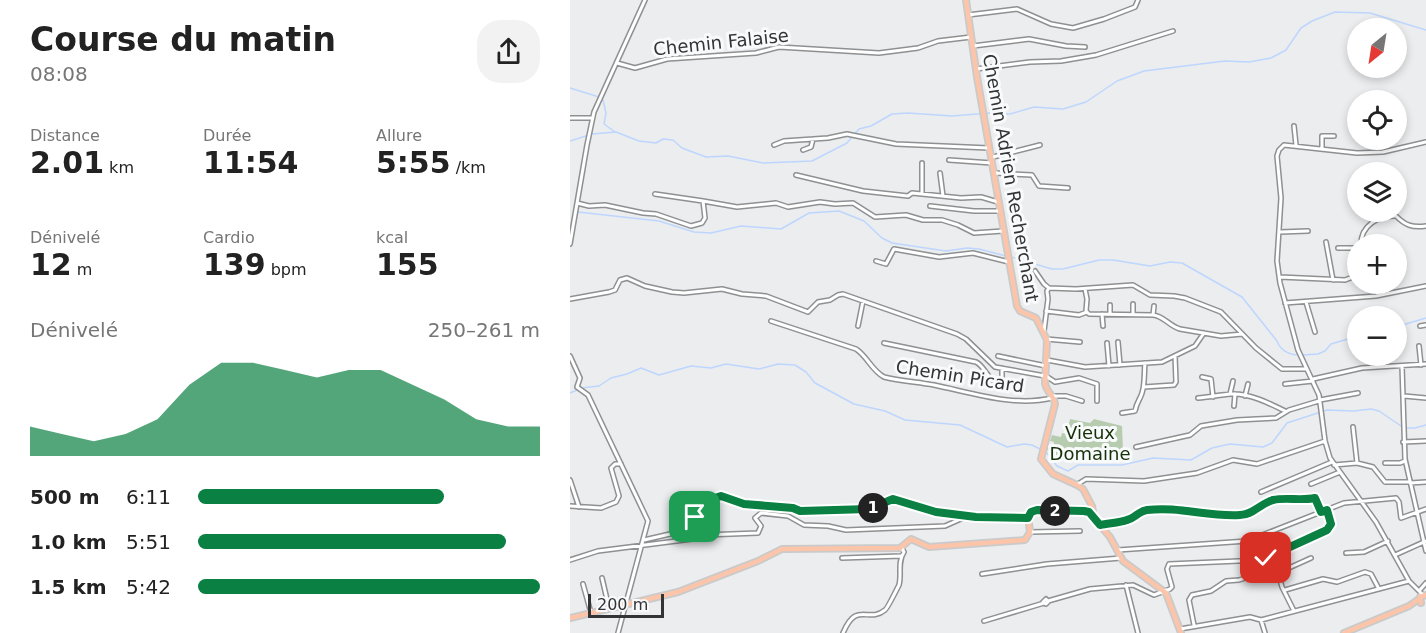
<!DOCTYPE html>
<html lang="fr">
<meta charset="utf-8">
<style>
body{margin:0;font-family:"DejaVu Sans",sans-serif;background:#f2f2f2;color:#222;height:100vh;display:flex;flex-direction:column;font-size:22px;white-space:nowrap}
*{box-sizing:border-box;margin:0}
p{font-size:20px;color:#767676}
.icon{flex:none;width:33px;height:33px;fill:none;stroke:currentColor;stroke-width:2;stroke-linecap:round;stroke-linejoin:round}
.map{position:relative;flex:1;overflow:hidden}
.sheet{display:flex;flex-direction:column;background:#fff;width:570px}
.sheet>*{flex:none}
.needle{width:39px;rotate:210deg}
.tools{position:absolute;left:777px;top:18px;display:grid;gap:12px}
.tools a{display:grid;place-items:center;width:60px;height:60px;border-radius:50%;background:#fff;box-shadow:0 3px 9px #0003;font-size:30px}
.scale{position:absolute;left:18px;bottom:15px;width:76px;box-sizing:border-box;padding-left:6px;border:3px solid #333435;border-top:0;font-size:16px;line-height:21px;white-space:nowrap;color:#333435;-webkit-text-stroke:4px #f8fafc;paint-order:stroke}
.pin{position:absolute;display:grid;place-items:center;width:51px;height:51px;color:#fff;margin:-26px;border-radius:12px;box-shadow:0 3px 9px #0006}
.km{position:absolute;width:30px;height:30px;margin:-15px;border-radius:50%;background:#222;color:#fff;font-size:16px;line-height:30px;text-align:center}
.round{display:grid;place-items:center;flex:none;width:63px;height:63px;border-radius:24px;background:#f2f2f2}
.head{display:flex;align-items:center;justify-content:space-between;height:102px;padding:0 30px}
h1{font-size:33px;font-weight:700;line-height:45px}
.metrics{display:grid;grid-template-columns:repeat(3,1fr);gap:9px;height:102px;padding:6px 30px}
.metrics div{display:grid;align-content:center}
.metrics b{font-size:30px;font-weight:700}
.metrics small{font-size:16px;font-weight:400}
.metrics p{font-size:16px}
.chart{height:168px;padding:12px 30px}
.chart p{display:flex;justify-content:space-between}
.chart svg{width:100%;height:108px;margin-top:6px;fill:#0b8043;opacity:.7}
ul{padding:0 30px;list-style:none;font-size:20px}
li{display:grid;grid-template-columns:96px 72px 1fr;align-items:center;height:45px}
li i{height:15px;border-radius:8px;background:#0b8043}
main{display:flex;flex:1;min-height:0}
.map>svg:first-child{display:block}
</style>
<main>
<section class="sheet">
<div class="head"><div><h1>Course du matin</h1><p>08:08</p></div><a class="round"><svg class="icon" aria-label="share" viewBox="0 0 24 24"><path d="M12 15V3M7 8l5-5 5 5M5 13v7h14v-7"/></svg></a></div>
<div class="metrics">
<div><p>Distance</p><b>2.01<small> km</small></b></div>
<div><p>Durée</p><b>11:54</b></div>
<div><p>Allure</p><b>5:55<small> /km</small></b></div>
</div>
<div class="metrics">
<div><p>Dénivelé</p><b>12<small> m</small></b></div>
<div><p>Cardio</p><b>139<small> bpm</small></b></div>
<div><p>kcal</p><b>155</b></div>
</div>
<div class="chart"><p><span>Dénivelé</span>250–261 m</p>
<svg viewBox="0 0 160 44" preserveAspectRatio="none"><path d="M0 44V32L10 35L20 38L30 35L40 29L50 15L60 6L70 6L80 9L90 12L100 9L110 9L120 15L130 21L140 29L150 32L160 32V44z"/></svg>
</div>
<ul>
<li><b>500 m</b>6:11<i style="width:72%"></i></li>
<li><b>1.0 km</b>5:51<i style="width:90%"></i></li>
<li><b>1.5 km</b>5:42<i style="width:100%"></i></li>
</ul>
</section>
<div class="map">
<svg width="856" height="633" viewBox="0 0 856 633">
<rect width="100%" height="100%" fill="#ebedef"/>
<path fill="#b7ccaf" d="M500 419 520 423 524 419 552 426 553 450 519 462 507 457C495 461 487 456 476 449L477 447 483 448 484 442 480 441 482 435 491 437 492 433 497 434Z"/>
<g fill="none" stroke-linecap="round" stroke-linejoin="round">
<path stroke="#bed6fe" stroke-width="1.5" d="M0 88 29 97
M33 100 36 113 34 124 45 132
M0 141 22 134 46 132 69 141 86 143 93 139 103 140 112 148 136 157 158 156 193 163 242 161 277 143 289 129 301 126 322 114 338 113 382 116 419 113 440 114 464 107 493 109 516 102 547 81 574 71 655 61 679 62 701 58 716 50 731 28 742 21 765 12 800 13 856 30
M8 212 89 221 124 232 141 233 171 226 211 229 239 213 269 211 294 221 312 238 322 243 376 251 397 248 409 249 436 256
M441 257 482 269H493L529 260H543L580 266 600 262 612 263 672 297 707 341C710 350 719 355 729 355
M826 327 856 318
M733 355 748 354 755 351 761 344 788 336
M11 388 29 386 41 378 57 374 71 368 89 375 121 366 141 368 156 364 189 369 208 364 225 365 236 372 245 383 284 404 315 411 335 420 390 425 437 447 454 444 462 445 476 452 487 466 498 471 508 465H552L583 458 621 460 642 448 660 444 693 447 702 443 717 423 757 410 784 411 801 409 809 411 834 428H845L856 425
M0 393 7 390"/>
<g stroke="#8e9092" stroke-width="6">
<path id="minor" d="M398 15 447 9 481 24 503 28 534 19 565 7 568 0
M403 46 459 39 496 46 515 47
M47 63 65 68 97 59 186 53 209 47 309 53 348 48 368 41 401 37
M406 69 460 62 491 61 526 55 603 31
M0 118H22
M724 126 726 145
M204 145 214 141 258 138 277 134 326 144 419 148
M752 148V136H764
M233 150 241 147 243 139
M423 157 470 145
M379 160 422 163
M352 163V194
M370 173 373 196
M425 173 462 175 469 186 498 188
M226 175 293 191 338 196 342 193 391 198 411 197 428 202
M85 194 133 201
M7 203 19 206 35 205 73 213 86 214 121 226 132 223 135 218 133 201 167 207 206 203 218 207 250 202 265 204 283 203 305 217 336 215 353 220H372L388 225 404 233 433 231
M360 206 404 211H430
M710 232 738 231
M756 242 763 280
M0 244 17 145 24 112 75 0
M791 244C791 226 808 215 826 216 835 225 842 228 856 226
M768 248H788
M306 261 316 264 324 249 369 257 403 253 439 262
M465 271 474 284 479 288
M710 277 775 280 788 275
M515 289 517 299 516 311 519 314 583 315C594 316 599 326 610 329L651 336 672 334
M0 299 39 292 45 290 50 280 57 278 75 286 102 292 114 293 152 289 172 294 196 296 238 312 248 302 260 300 268 295 273 294 387 334 396 339 425 367 475 376
M736 302 745 332
M715 303 806 296 856 286
M563 304V314
M476 311 509 315 517 312
M532 314 533 326
M540 314V305
M583 315 584 306
M201 321 286 349C297 356 302 371 314 377 330 381 348 382 364 385 403 393 443 407 482 398
M288 326 293 301
M850 326 856 325
M474 331 478 299 477 291 479 288 506 289 563 285 580 295 604 296 615 298 651 312 686 348 712 369H736
M476 339 510 342
M548 342 550 365
M314 343 406 362C416 367 417 381 429 382L432 377V368
M537 343 539 366
M849 346 851 365
M0 356 10 378 7 387 18 395 78 521 48 633
M428 356 476 366
M477 360 515 367 592 362 625 346 634 333
M832 366 835 459 856 551
M476 376 485 382 509 378 527 384V401
M632 377 641 379 643 397
M743 379 792 368 856 364
M715 384 743 381
M574 387 604 385 606 382 605 356
M660 394 663 381
M482 396H496L512 401
M675 396 678 384
M834 396 856 398
M628 398C639 397 650 395 661 394 679 393 699 403 715 411
M750 400 788 393
M664 406 665 394
M552 413 565 411C567 401 570 400 572 393 575 384 574 373 575 363
M833 442 856 441
M566 447 620 435 631 426 667 420 706 418 719 410 749 401
M787 463 803 467 815 482H840
M815 463H830L835 461
M764 465 787 463 783 427
M0 480 9 507
M840 483 856 482
M508 484 516 479 574 481 627 473 663 460 687 464 755 441
M741 484 770 472
M691 492 762 462
M0 506 31 508 46 502 49 496 41 468 45 464H51
M530 525 558 520 575 510 604 508 640 514 671 515 678 514 704 500 728 501 745 499 751 512
M460 532 510 531
M74 540 122 529 126 524 125 517 136 501 151 496 174 504 223 508 230 511 299 509 323 499 366 512 406 517 458 518
M548 550 677 541 774 503 826 498 829 502 831 518 856 509
M776 553 794 552 818 541
M825 555 856 541
M272 558 331 556
M0 560 28 551 122 539 135 535 188 533 191 526 185 518 191 513 218 516 234 525 258 526 276 530 375 526 393 518 406 517
M708 573 712 587 724 611
M412 574 477 564 551 558
M32 578 39 608
M13 584 21 613
M556 585 568 633
M715 590 753 579 767 582 795 572 801 574 809 589
M849 591 856 583
M853 595 839 581 806 522 760 458 755 441 749 395 728 350 710 283 707 261 711 198 707 156 709 150 714 145 787 153 813 152 856 142
M476 599 478 602 476 604 473 602Z
M478 601 520 589 563 585 584 595 600 589 602 587 597 569 599 564 692 560 759 528 761 524 757 509
M691 620 695 633
M414 621 474 603
M624 625 619 600 622 595 641 591 656 581 669 580 685 575 701 576 741 558
M610 629 680 617 691 620 839 581
M273 633C287 600 298 624 315 610 317 609 328 587 329 585 332 574 327 563 334 552L332 548"/>
</g>
<g stroke="#cacaca" stroke-width="8">
<path id="major" d="M396 0 407 77 447 306 450 311 466 318 477 340 475 383C476 392 484 395 485 404L471 459 483 474 507 485 513 489 522 506 524 518
M523 517 540 537 553 561 596 593 611 633
M851 603 850 597 856 595
M0 618 108 592 188 561 212 549 330 548 341 539 359 547 455 540 460 532 458 516 463 511H514
M774 633 839 606 849 599"/>
</g>
<use href="#minor" stroke="#fff" stroke-width="3"/>
<use href="#major" stroke="#fcc5aa" stroke-width="4.5"/>
</g>
<g fill="none" stroke-linecap="round" stroke-linejoin="round">
<g stroke="#fff" stroke-width="12">
<path id="route" d="M125 517 136 501 151 496 174 504 223 508 230 511 299 509 323 499 366 512 406 517 458 518 461 512 467 510 514 511 519 512 530 525C538 523 549 523 557 520 565 518 569 511 577 510 609 506 638 517 670 515 683 515 691 503 703 500 716 497 730 501 745 498L751 512 757 510 761 524 757 530 696 558"/>
</g>
<use href="#route" stroke="#0b8043" stroke-width="8"/>
</g>
<g text-anchor="middle" dominant-baseline="central" stroke-width="6" stroke-linejoin="round" paint-order="stroke">
<g font-size="18" fill="#333435" stroke="#f8fafc">
<text transform="translate(151 42) rotate(-6)">Chemin Falaise</text>
<text transform="translate(441 178) rotate(80)">Chemin Adrien Recherchant</text>
<text transform="translate(390 376) rotate(9)">Chemin Picard</text>
</g>
<g font-size="18" fill="#163107" stroke="#f8fafc">
<text x="520" y="432">Vieux<tspan x="520" dy="21">Domaine</tspan></text>
</g>
</g>
</svg>
<div class="tools">
<a><svg class="needle" viewBox="-14 -14 28 28"><path d="M0-13l5 13h-10z" fill="#e53935"/><path d="M0 13l5-13h-10z" fill="#767676"/></svg></a>
<a><svg class="icon" aria-label="locate" viewBox="0 0 24 24"><circle cx="12" cy="12" r="6"/><path d="M12 2v4M12 18v4M2 12h4M18 12h4"/></svg></a>
<a><svg class="icon" aria-label="layers" viewBox="0 0 24 24"><path d="M12 4l9 5-9 5-9-5zM3 14l9 5 9-5"/></svg></a>
<a>+</a>
<a>−</a>
</div>
<div class="scale">200 m</div>
<div class="pin" style="left:125px;top:517px;background:#1e9e55"><svg class="icon" aria-label="arrive" viewBox="0 0 24 24"><path d="M6 21V4h12l-3 4 3 4H6"/></svg></div>
<div class="pin" style="left:696px;top:558px;background:#d93025"><svg class="icon" aria-label="check" viewBox="0 0 24 24"><path d="M5 12l5 5 9-10"/></svg></div>
<b class="km" style="left:303px;top:508px">1</b>
<b class="km" style="left:485px;top:511px">2</b>
</div>
</main>
